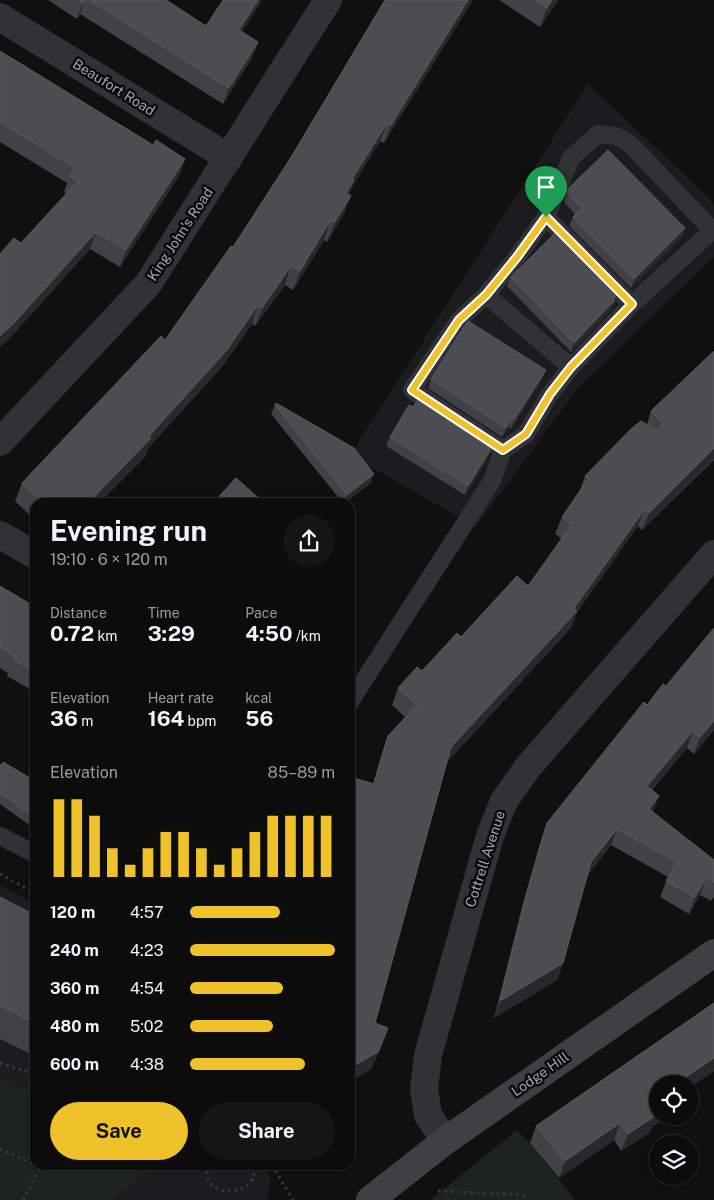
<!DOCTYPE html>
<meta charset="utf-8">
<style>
body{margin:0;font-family:"Public Sans",sans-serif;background:#151516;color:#f1f3f6;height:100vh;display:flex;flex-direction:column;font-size:19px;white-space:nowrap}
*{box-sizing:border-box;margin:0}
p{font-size:16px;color:#9a9b9d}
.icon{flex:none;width:28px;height:28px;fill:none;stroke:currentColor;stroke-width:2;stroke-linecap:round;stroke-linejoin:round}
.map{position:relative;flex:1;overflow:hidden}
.panel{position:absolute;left:30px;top:498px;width:325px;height:672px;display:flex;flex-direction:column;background:#0c0c0d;border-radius:15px;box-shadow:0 1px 4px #0004,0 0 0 1px #2c2c2e}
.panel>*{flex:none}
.controls{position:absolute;left:649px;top:1075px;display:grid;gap:10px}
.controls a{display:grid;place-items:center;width:50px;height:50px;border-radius:50%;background:#0c0c0d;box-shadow:0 1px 4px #0004,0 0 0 1px #2c2c2e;font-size:25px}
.pin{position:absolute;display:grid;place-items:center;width:42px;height:42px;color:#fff;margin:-51px -21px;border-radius:50% 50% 50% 0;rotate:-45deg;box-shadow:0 0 5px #0007}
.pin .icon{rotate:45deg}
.round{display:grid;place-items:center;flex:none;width:52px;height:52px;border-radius:26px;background:#151516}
.overview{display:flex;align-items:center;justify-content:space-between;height:85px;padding:0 20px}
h1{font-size:28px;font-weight:700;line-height:38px}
.metrics{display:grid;grid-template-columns:repeat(3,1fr);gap:8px;height:85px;padding:5px 20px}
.metrics div{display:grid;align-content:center}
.metrics b{font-size:21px;font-weight:700}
.metrics small{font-size:14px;font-weight:400}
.metrics p{font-size:14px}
.chart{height:140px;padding:10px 20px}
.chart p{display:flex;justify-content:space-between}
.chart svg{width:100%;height:90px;margin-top:5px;stroke:#f0c229;stroke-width:6}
.cta{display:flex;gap:10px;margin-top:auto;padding:10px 20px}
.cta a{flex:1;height:58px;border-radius:30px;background:#f0c229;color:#111;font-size:20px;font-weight:700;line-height:58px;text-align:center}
.cta a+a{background:#151516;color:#f1f3f6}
ul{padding:0 20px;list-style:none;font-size:16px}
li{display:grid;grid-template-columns:80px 60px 1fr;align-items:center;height:38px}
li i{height:12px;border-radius:6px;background:#f0c229}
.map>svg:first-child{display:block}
</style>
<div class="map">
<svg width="714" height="1200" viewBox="0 0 714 1200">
<rect width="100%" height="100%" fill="#101011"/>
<path fill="#1c1c1e" d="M588 84 707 196 714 205V257L577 389 476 527 350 455Z
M0 885 35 903V1165H263L271 1178 267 1200H0Z"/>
<path fill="#1c241d" d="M0 1076 35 1093V1165H154L111 1200H0Z
M517 1130 530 1143 575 1200H430Z"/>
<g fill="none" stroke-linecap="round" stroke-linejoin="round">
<path stroke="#37383d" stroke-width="3" stroke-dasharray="2.5 4" stroke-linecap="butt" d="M0 874 35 893
M0 1063 35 1074
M0 1149 35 1165
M208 1165C197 1200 262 1200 253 1165
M272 1165 293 1200
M438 1191 523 1195 527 1200
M23 1200 40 1167 35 1165"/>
<path stroke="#313136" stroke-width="18" d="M546 217 632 304
M713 230 632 304 571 367 550 394 526 434 503 450 412 390 459 320 486 295 517 257 546 217 571 158 598 134 616 136 630 144 714 232
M486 295 571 367
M350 702 492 481 503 450
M0 836 35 854"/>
<path stroke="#313136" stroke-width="28" d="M0 17 229 158
M0 442 148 284 328 0
M0 535 35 555
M445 1141 428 1115 424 1089 428 1055 490 836 504 801 528 767 714 554"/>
<path stroke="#3f4046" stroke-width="28" d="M370 1200 445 1141 714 953"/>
</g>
<path fill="#414146" d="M48 0H166L206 26 262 0 242 32 258 42 252 58 223 104 80 14 77 19Z
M385 0H473L384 143 380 141 352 187 349 194 344 214 327 242 324 240 293 290 285 285 255 326 252 324 221 368 148 448 145 457 100 502H35V520L15 501 22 483 165 340 233 247 290 159Z
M499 0H558L540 27Z
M0 51 153 145 185 159 179 176 120 267 90 249 8 340 21 243 66 194 64 192 67 183 0 142Z
M569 188 685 228 682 237 631 288 569 226 573 217 575 214 564 202Z
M511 277 615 302 614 304 612 309 571 352 507 286Z
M714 351V460L642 530 638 526 577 612 571 628 447 762 375 1023 388 1028 382 1045 371 1069 350 1082V777L373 784 382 753 388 736 405 717 392 705 398 688 422 671 461 637 528 586 562 539 555 534 562 517 579 493 585 476 647 424 651 411Z
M431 379H542L511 429 509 427 502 437 428 388Z
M275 405 371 483 346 502H342L271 414Z
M413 407 493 445 490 454 465 495 386 446 390 437Z
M0 586 35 607V692L7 676 8 673 0 668Z
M666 686 714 730 694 754 687 748 652 790 653 813 714 860V897L711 901 700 895 689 914 660 897 668 877 611 845 587 876 563 963 557 980 494 1018 523 903 541 840 547 823 647 705Z
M0 766 35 781V829L0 804Z
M0 897 35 915V1056L0 1039Z
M714 1003V1071L690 1087V1084L651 1128 649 1133 621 1151 614 1140 559 1178 530 1143 536 1126Z"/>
<path fill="#29292c" d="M85 0 80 14 77 19 83 3Z
M258 0H262L233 47 239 30Z
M468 0H473L384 143 391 125Z
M552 0H558L540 27 547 8Z
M258 42 252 58 223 104 229 88Z
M387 123 380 141 352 187 348 198 340 211 352 179Z
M185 159 179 176 120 267 126 250Z
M351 196 344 214 327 242 334 223Z
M330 221 324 240 293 290 300 271Z
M685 228 682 237 631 288 634 279Z
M96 232 90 249 8 340 0 347V336Z
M291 266 285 285 255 326 262 308Z
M619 293 612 309 571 352 574 343Z
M258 305 252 324 221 368 148 448 145 457 100 502H89L149 436Z
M546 370 542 379 511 429 514 420Z
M512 418 509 427 502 437 506 428Z
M493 445 490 454 465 495 468 486Z
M714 448V459L642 530 649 513Z
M374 474 371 483 346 502H344L347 495Z
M645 509 638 526 577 612 571 628 445 764 451 747 574 608Z
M714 721V730L694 754 700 737Z
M693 731 687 748 640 803 647 786Z
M659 796 653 813 649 809Z
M617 829 611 845 585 879 591 862Z
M706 878 700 895 689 914 695 897Z
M563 963 557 980 494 1018 500 1001Z
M388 1028 382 1045 371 1069 350 1082V1068Z
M714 1058V1071L690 1087V1084H679L680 1081Z
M658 1111V1116H668L651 1128 649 1133 621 1151 628 1134Z
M620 1123 614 1140 559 1178 565 1161Z"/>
<path fill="#4c4c52" stroke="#595a61" d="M79 0H85L83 3Z
M89 0H166L206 26 223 0H258L239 30 258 42 229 88Z
M385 0H468L391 125 387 123 352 179 354 180 346 193 351 196 334 223 330 221 300 271 291 266 262 308 258 305 227 350 149 436 151 438 89 502H43L22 483 161 336 165 340 231 246 233 247 290 159Z
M534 0H552L547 8Z
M0 51 153 145 156 140 185 159 126 250 96 232 14 323 0 336V254L14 238 21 243 78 181 70 176 75 168 0 122Z
M608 150 685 228 634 279 573 217 582 208 567 193 569 188Z
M557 231 619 293 613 299 615 300 574 343 511 277Z
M468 321 546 370 514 420 512 418 506 428 431 379Z
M714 351V448L649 513 645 509 574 608 577 611 451 747 375 1023 388 1028 378 1052 350 1068V881L354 867 350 866V777L374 784 388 736 417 705 398 688 417 667 422 671 457 633 461 637 517 576 528 586 572 524 562 517 588 479 585 476 631 429 641 421 657 431 663 423 651 411Z
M420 397 493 445 468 486 390 437 409 405 413 407Z
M276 403 354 448 374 474 347 495 275 405Z
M236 478 263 502H214Z
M0 586 35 607V672L13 659 15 656 0 647Z
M714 628V721L700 737 693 731 647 786 659 796 649 809 714 860V882L706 878 695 897 666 881 677 862 617 829 591 862 563 963 500 1001 529 886 547 823 644 702 647 705 663 684 666 686Z
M3 762 35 781V818L0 793V766Z
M0 897 35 915V1023L0 1006Z
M714 1003V1058L680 1081 683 1084H658V1111L653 1113 655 1116 628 1134 620 1123 565 1161 536 1126Z"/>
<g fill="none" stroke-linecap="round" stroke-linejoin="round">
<g stroke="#fff" stroke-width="10">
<path id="route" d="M546 217 632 304 571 367 550 394 526 434 503 450 412 390 459 320 486 295 517 257Z"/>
</g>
<use href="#route" stroke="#f0c229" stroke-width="6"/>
</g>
<g text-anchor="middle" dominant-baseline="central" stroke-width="5" stroke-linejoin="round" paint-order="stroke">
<g font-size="14" fill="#a1a4b2" stroke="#0b0b0c">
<text transform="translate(114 87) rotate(32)">Beaufort Road</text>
<text transform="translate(180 234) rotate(-57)">King John's Road</text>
<text transform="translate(485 859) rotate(-72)">Cottrell Avenue</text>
<text transform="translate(540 1074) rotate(-35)">Lodge Hill</text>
</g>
</g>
</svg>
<div class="controls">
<a><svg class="icon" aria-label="locate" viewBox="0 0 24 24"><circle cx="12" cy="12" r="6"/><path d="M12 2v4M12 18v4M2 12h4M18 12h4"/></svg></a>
<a><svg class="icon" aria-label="layers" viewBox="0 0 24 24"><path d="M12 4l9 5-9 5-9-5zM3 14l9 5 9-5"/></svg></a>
</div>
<div class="pin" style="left:546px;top:217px;background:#1e9e55"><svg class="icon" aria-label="arrive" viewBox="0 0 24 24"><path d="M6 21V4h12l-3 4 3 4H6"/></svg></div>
<section class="panel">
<div class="overview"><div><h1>Evening run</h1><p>19:10 · 6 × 120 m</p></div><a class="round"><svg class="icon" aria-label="share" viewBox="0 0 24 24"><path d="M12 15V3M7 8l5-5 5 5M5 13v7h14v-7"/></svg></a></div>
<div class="metrics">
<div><p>Distance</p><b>0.72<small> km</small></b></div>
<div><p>Time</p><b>3:29</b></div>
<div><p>Pace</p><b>4:50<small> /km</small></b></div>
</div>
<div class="metrics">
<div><p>Elevation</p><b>36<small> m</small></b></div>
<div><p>Heart rate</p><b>164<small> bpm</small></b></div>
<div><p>kcal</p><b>56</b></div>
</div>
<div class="chart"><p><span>Elevation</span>85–89 m</p>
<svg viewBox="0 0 160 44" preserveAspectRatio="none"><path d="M5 44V6M15 44V6M25 44V14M35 44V30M45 44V38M55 44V30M65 44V22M75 44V22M85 44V30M95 44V38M105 44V30M115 44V22M125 44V14M135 44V14M145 44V14M155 44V14"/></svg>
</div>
<ul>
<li><b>120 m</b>4:57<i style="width:62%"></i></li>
<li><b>240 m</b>4:23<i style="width:100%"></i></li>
<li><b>360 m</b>4:54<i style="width:64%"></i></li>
<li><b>480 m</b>5:02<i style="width:57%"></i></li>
<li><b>600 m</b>4:38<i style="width:79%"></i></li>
</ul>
<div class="cta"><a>Save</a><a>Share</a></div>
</section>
</div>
